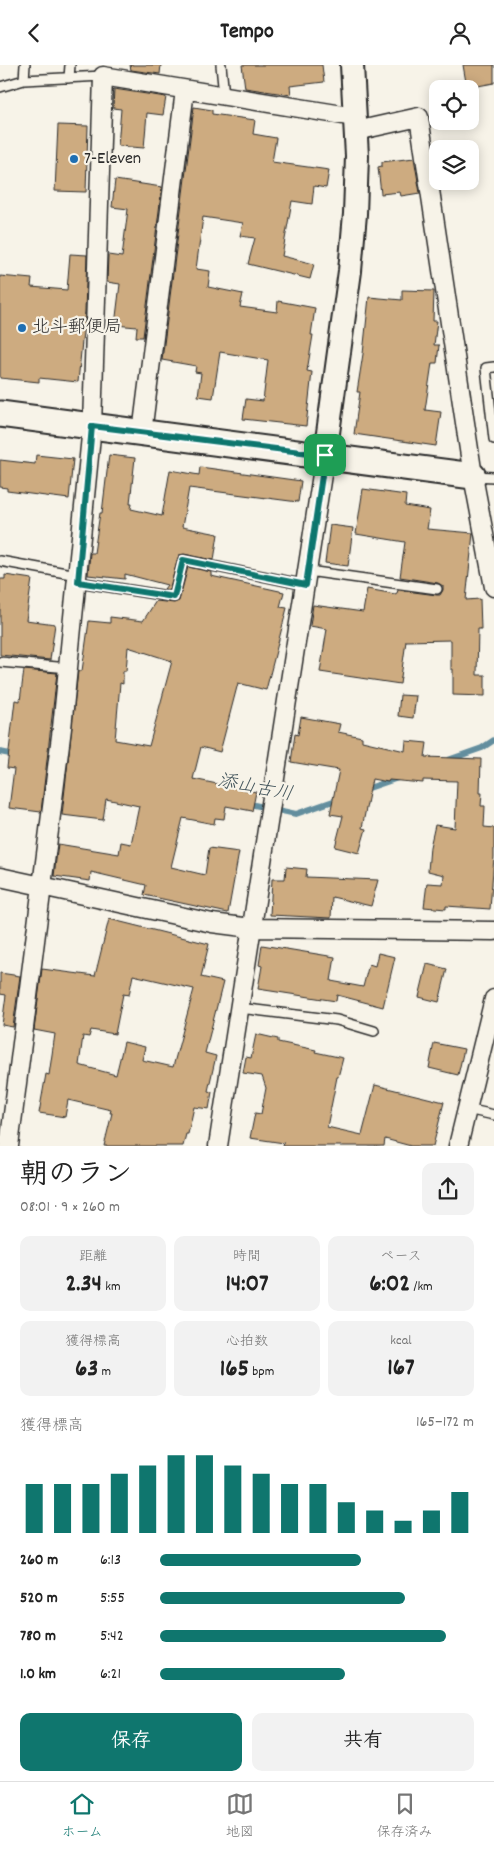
<!DOCTYPE html>
<html lang="ja">
<meta charset="utf-8">
<style>
body{margin:0;font-family:Dekko,"Klee One",sans-serif;background:#f2f2f2;color:#222;height:100vh;display:flex;flex-direction:column;font-size:19px;white-space:nowrap}
*{box-sizing:border-box;margin:0}
p{font-size:16px;color:#767676}
.icon{flex:none;width:28px;height:28px;fill:none;stroke:currentColor;stroke-width:2;stroke-linecap:round;stroke-linejoin:round}
.map{position:relative;height:1081px;overflow:hidden}
.details{display:flex;flex-direction:column;background:#fff;flex:1}
.details>*{flex:none}
.buttons{position:absolute;left:429px;top:15px;display:grid;gap:10px}
.buttons a{display:grid;place-items:center;width:50px;height:50px;border-radius:10px;background:#fff;box-shadow:0 2px 12px #0003;font-size:25px}
.pin{position:absolute;display:grid;place-items:center;width:42px;height:42px;color:#fff;margin:-21px;border-radius:10px;box-shadow:0 2px 8px #0006}
.round{display:grid;place-items:center;flex:none;width:52px;height:52px;border-radius:10px;background:#f2f2f2}
.headline{display:flex;align-items:center;justify-content:space-between;height:85px;padding:0 20px}
h1{font-size:28px;font-weight:700;line-height:38px}
.metrics{display:grid;grid-template-columns:repeat(3,1fr);gap:8px;height:85px;padding:5px 20px}
.metrics div{display:grid;align-content:center;border-radius:10px;background:#f2f2f2;text-align:center}
.metrics b{font-size:25px;font-weight:700}
.metrics small{font-size:14px;font-weight:400}
.metrics p{font-size:14px}
.chart{height:140px;padding:10px 20px}
.chart p{display:flex;justify-content:space-between}
.chart svg{width:100%;height:90px;margin-top:5px;stroke:#0f766e;stroke-width:6}
.action{display:flex;gap:10px;margin-top:auto;padding:10px 20px}
.action a{flex:1;height:58px;border-radius:10px;background:#0f766e;color:#fff;font-size:20px;font-weight:700;line-height:58px;text-align:center}
.action a+a{background:#f2f2f2;color:#222}
ul{padding:0 20px;list-style:none;font-size:16px}
li{display:grid;grid-template-columns:80px 60px 1fr;align-items:center;height:38px}
li i{height:12px;border-radius:6px;background:#0f766e}
header{display:flex;justify-content:space-between;align-items:center;height:65px;padding:0 20px;background:#fff;font-size:22px;font-weight:700}
.menu{display:flex;justify-content:space-around;align-items:center;height:70px;border-top:1px solid #e0e0e0;background:#fff;font-size:14px;color:#767676}
.menu a{display:grid;justify-items:center;gap:2px}
.menu .on{color:#0f766e}
.map>svg:first-child{display:block}
</style>
<header><svg class="icon" aria-label="back" viewBox="0 0 24 24"><path d="M15 5l-7 7 7 7"/></svg>Tempo<svg class="icon" aria-label="person" viewBox="0 0 24 24"><circle cx="12" cy="8" r="4"/><path d="M4 21q1-7 8-7t8 7"/></svg></header>
<div class="map">
<svg width="494" height="1081" viewBox="0 0 494 1081">
<rect width="100%" height="100%" fill="#f7f3e8"/>
<filter id="ink" filterUnits="userSpaceOnUse"><feTurbulence type="fractalNoise" baseFrequency=".02" numOctaves="2"/><feDisplacementMap in="SourceGraphic" scale="10" xChannelSelector="R" yChannelSelector="G"/><feConvolveMatrix kernelMatrix="1 2 1 2 8 2 1 2 1" color-interpolation-filters="sRGB"/></filter>
<g filter="url(#ink)">
<g fill="none" stroke-linecap="round" stroke-linejoin="round">
<path stroke="#638e9e" stroke-width="6" d="M0 687 15 690
M448 695 482 683 494 675
M363 725 398 713
M245 738 296 749 339 734"/>
</g>
<path fill="#cdab80" stroke="#2b2b2b" fill-rule="evenodd" d="M130 0H161L160 9 131 5Z
M242 0H322L324 17 290 21 291 30 245 23Z
M463 0H494V18L467 23Z
M114 24 166 32 163 50 147 48 144 83 118 81 121 44 113 43Z
M194 42 212 45V49L255 55 253 69 276 73 272 97 329 105 326 123 314 121 312 139 292 136 282 191 314 199 310 214 248 199 255 173 240 171 243 158 203 152 196 204 210 206 208 222 243 229 240 242 277 247 278 236 315 243 311 270H313L307 306 312 307 306 361 243 354 246 334 263 336 268 295 220 287 213 333 198 331 201 308 195 307 196 301 162 295Z
M58 60 88 61 86 127 55 126Z
M414 93 420 128 401 131 400 127 381 129 378 102 382 101V97Z
M115 115 162 122 143 272H136L137 262 115 260 120 219 107 217 108 190 122 192 128 144 112 142Z
M70 189 87 190 85 246 78 317 39 313V317L0 313V211L32 214 31 222 67 225Z
M402 225 434 226 433 256H437L434 280H439L437 298H432L425 345 441 347 436 381 354 369 360 327H357L363 289 369 232 402 235Z
M36 390 73 394 69 434 7 426V423L0 422V395L35 399Z
M109 390 135 393 130 438H132L131 444 162 451 170 405 199 410 200 402 301 416 298 437 189 423 182 462 218 469 214 495 184 489 179 490 169 525 164 524 167 520 125 509V514L88 510 90 488H94L100 448H102Z
M363 424 406 430 405 441 430 445 427 464 473 468 466 535 480 534 481 564H478L477 610H485V631L453 630V604H451V575L406 576 400 619 320 607 327 564 310 561 313 540 363 547 367 524 395 529 397 528 398 525 437 530H440L443 525V521L438 518 400 512 405 477 356 469Z
M330 460 353 463 348 501 325 498Z
M188 502 211 507V511L284 527 280 542 287 543 266 625 238 618 220 687 201 682 193 714 256 727 252 746 226 741 224 754 215 753 214 759 183 753 171 802 205 810 209 783 239 787 228 848 144 830 146 820 91 807 90 816 54 811 58 779 119 789 121 777 131 779 139 741 106 734 103 755 62 750 78 606H82L89 556 110 558V552L143 556 156 536 174 538 179 536ZM128 582 172 596 149 681 115 675 120 618 123 619V606H126Z
M5 510 32 514 26 555 55 559 50 595 0 590V514H5Z
M24 605 57 608 41 747 9 743 14 704 7 703 15 635 20 636Z
M400 630 416 631 413 653 398 651Z
M301 652 340 659 338 667 362 672V676L405 686 406 676 427 678 425 692 481 694 480 728H482L481 741H485L484 762 494 763V792L490 844 446 841V844L424 842 427 818 443 819 444 810 428 806 430 782 435 760 455 763 457 716 423 715V718L389 715 388 717 372 714 362 763 366 764 359 788 335 782 343 751 330 749 339 705 291 697 295 669 298 670Z
M286 802 307 804 306 812 378 815 371 841 332 832 331 853 270 850 272 814H285Z
M109 854 209 879 201 912 223 917 205 988 216 991 208 1026 212 1027 209 1044 194 1042 188 1069H186L183 1081H104L112 1048H110L111 1045 68 1035 65 1052 39 1048 46 1009 49 1010 55 969 34 965 42 904 95 911ZM133 910 194 924 173 1002 142 995 145 982 124 977 116 1010 79 1000 83 971 89 972 91 965 115 969 123 929 129 930Z
M262 880 335 892 331 916 363 922 369 899 375 901 378 888 395 892 383 942 337 930 336 936 258 924 262 901 259 900Z
M427 899 447 904 439 937 419 932Z
M0 908 20 911 13 962 2 960 6 930 0 929Z
M256 969 278 974V977L316 985 315 987 343 993 338 1012H337L327 1062 362 1070 375 1020 444 1037 433 1081H411L385 1074 384 1081H283L284 1078 250 1073 255 1048 261 1049 266 1023 262 1011 243 1008 246 992 251 993Z
M434 978 464 984 458 1010 429 1003Z"/>
<g fill="none" stroke-linecap="round" stroke-linejoin="round">
<g stroke="#2b2b2b" stroke-width="12">
<path id="service" d="M221 0 224 31
M69 13 70 0
M24 15 25 0
M0 22 24 15 103 11
M494 302 486 303 494 374
M474 411 494 412
M0 496 77 510
M308 506 437 524
M78 517 174 532 183 495 306 520
M0 597 69 603
M239 943 337 955 374 966
M467 1044 494 1050"/>
</g>
<g stroke="#2b2b2b" stroke-width="21">
<path id="minor" d="M356 66 419 52 473 411 494 522
M142 368 185 25
M0 812 212 858 251 863 494 866
M9 1081 62 663 92 361 103 11 355 52
M218 1081 325 390
M458 1081 494 934"/>
</g>
<g stroke="#2b2b2b" stroke-width="26">
<path id="tertiary" d="M325 390 350 206 355 149 357 91 352 0"/>
</g>
<g stroke="#2b2b2b" stroke-width="29">
<path id="secondary" d="M0 349 473 411"/>
</g>
<use href="#service" stroke="#f7f3e8" stroke-width="9"/>
<use href="#minor" stroke="#f7f3e8" stroke-width="18"/>
<use href="#tertiary" stroke="#f7f3e8" stroke-width="22"/>
<use href="#secondary" stroke="#f7f3e8" stroke-width="25"/>
</g>
</g>
<g fill="none" stroke-linecap="round" stroke-linejoin="round" filter="url(#ink)">
<g stroke="#fff" stroke-width="10">
<path id="route" d="M92 361 325 390 306 520 183 495 174 532 78 517Z"/>
</g>
<use href="#route" stroke="#0f766e" stroke-width="6"/>
</g>
<g fill="#1f6fb2" stroke="#f7f3e8" stroke-width="2">
<circle cx="74" cy="94" r="5"/>
<circle cx="22" cy="263" r="5"/>
</g>
<g text-anchor="middle" dominant-baseline="central" stroke-width="4.5" stroke-linejoin="round" paint-order="stroke">
<g font-size="18" fill="#2b2b2b" stroke="#f7f3e8" text-anchor="start">
<text x="84" y="94">7-Eleven</text>
<text x="32" y="263">北斗郵便局</text>
</g>
<g font-size="19" font-style="italic" fill="#42545b" stroke="#f7f3e8">
<text transform="translate(255 724) rotate(11)">添山古川</text>
</g>
</g>
</svg>
<div class="buttons">
<a><svg class="icon" aria-label="locate" viewBox="0 0 24 24"><circle cx="12" cy="12" r="6"/><path d="M12 2v4M12 18v4M2 12h4M18 12h4"/></svg></a>
<a><svg class="icon" aria-label="layers" viewBox="0 0 24 24"><path d="M12 4l9 5-9 5-9-5zM3 14l9 5 9-5"/></svg></a>
</div>
<div class="pin" style="left:325px;top:390px;background:#1e9e55"><svg class="icon" aria-label="arrive" viewBox="0 0 24 24"><path d="M6 21V4h12l-3 4 3 4H6"/></svg></div>
</div>
<section class="details">
<div class="headline"><div><h1>朝のラン</h1><p>08:01 · 9 × 260 m</p></div><a class="round"><svg class="icon" aria-label="share" viewBox="0 0 24 24"><path d="M12 15V3M7 8l5-5 5 5M5 13v7h14v-7"/></svg></a></div>
<div class="metrics">
<div><p>距離</p><b>2.34<small> km</small></b></div>
<div><p>時間</p><b>14:07</b></div>
<div><p>ペース</p><b>6:02<small> /km</small></b></div>
</div>
<div class="metrics">
<div><p>獲得標高</p><b>63<small> m</small></b></div>
<div><p>心拍数</p><b>165<small> bpm</small></b></div>
<div><p>kcal</p><b>167</b></div>
</div>
<div class="chart"><p><span>獲得標高</span>165–172 m</p>
<svg viewBox="0 0 160 44" preserveAspectRatio="none"><path d="M5 44V20M15 44V20M25 44V20M35 44V15M45 44V11M55 44V6M65 44V6M75 44V11M85 44V15M95 44V20M105 44V20M115 44V29M125 44V33M135 44V38M145 44V33M155 44V24"/></svg>
</div>
<ul>
<li><b>260 m</b>6:13<i style="width:64%"></i></li>
<li><b>520 m</b>5:55<i style="width:78%"></i></li>
<li><b>780 m</b>5:42<i style="width:91%"></i></li>
<li><b>1.0 km</b>6:21<i style="width:59%"></i></li>
</ul>
<div class="action"><a>保存</a><a>共有</a></div>
</section>
<nav class="menu">
<a class="on"><svg class="icon" aria-label="home" viewBox="0 0 24 24"><path d="M3 11l9-7 9 7M6 9v11h12V9"/></svg>ホーム</a>
<a><svg class="icon" aria-label="map" viewBox="0 0 24 24"><path d="M3 6l6-2 6 2 6-2v14l-6 2-6-2-6 2zM9 4v14M15 6v14"/></svg>地図</a>
<a><svg class="icon" aria-label="saved" viewBox="0 0 24 24"><path d="M7 4h10v16l-5-4-5 4z"/></svg>保存済み</a>
</nav>
